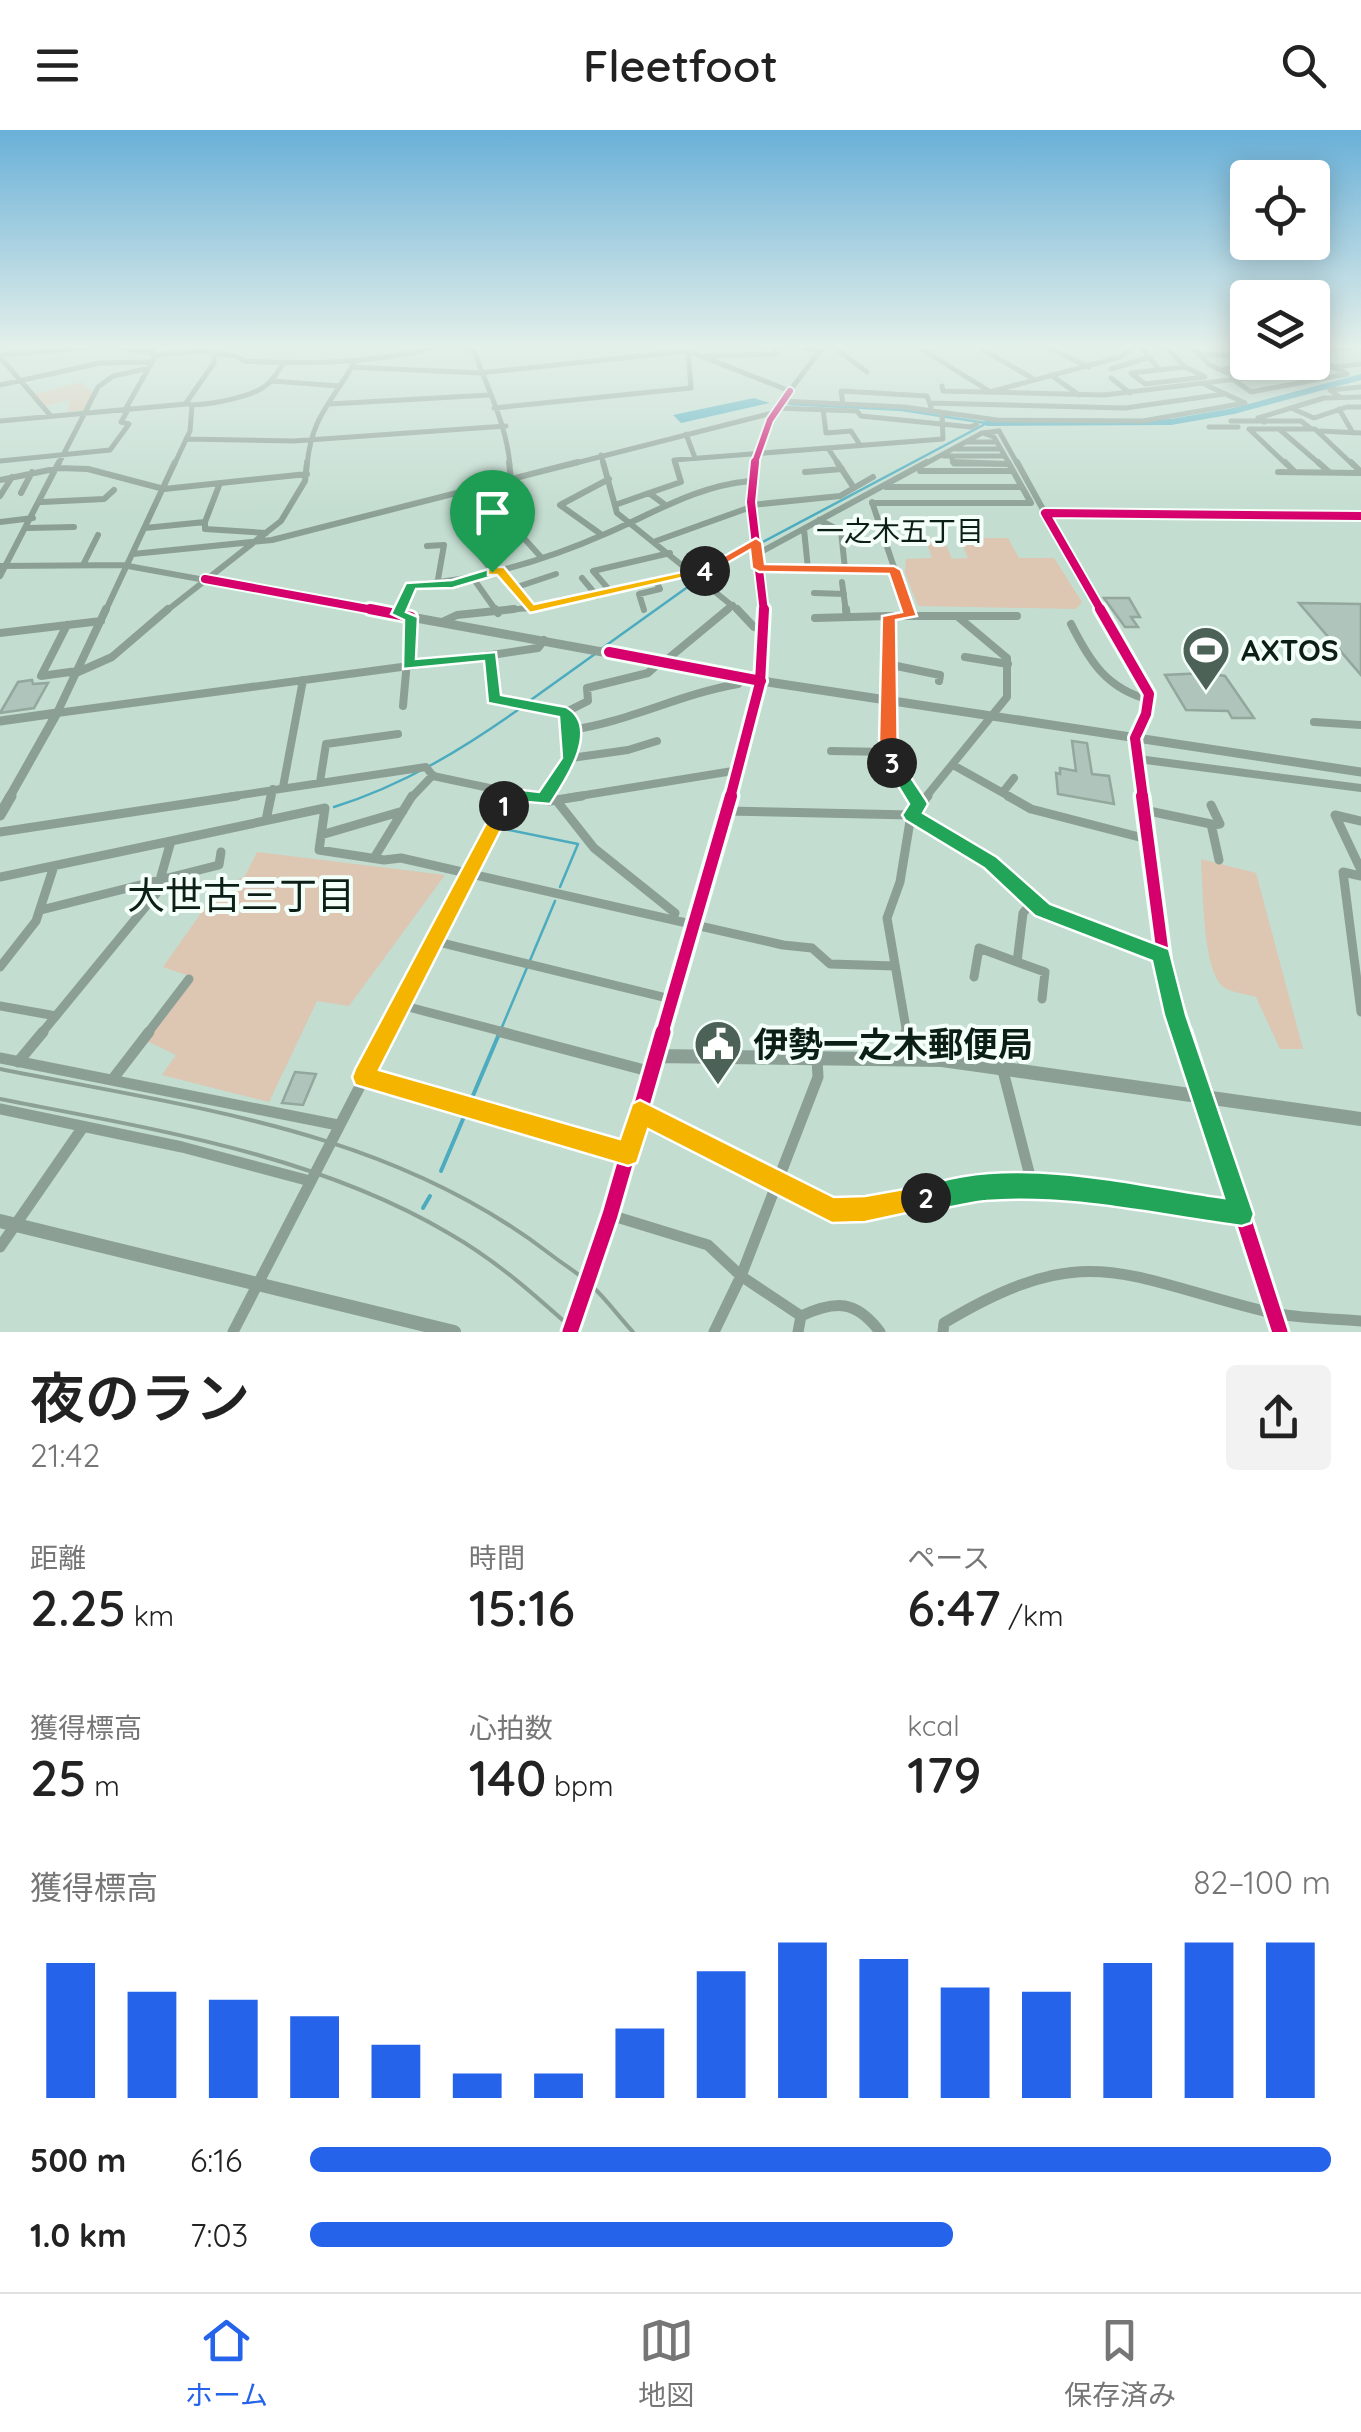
<!DOCTYPE html>
<html lang="ja">
<meta charset="utf-8">
<style>
body{margin:0;font-family:Quicksand,"Noto Sans JP",sans-serif;background:#f2f2f2;color:#222;height:100vh;display:flex;flex-direction:column;font-size:38px;white-space:nowrap}
*{box-sizing:border-box;margin:0}
p{font-size:32px;color:#767676}
.icon{flex:none;width:55px;height:55px;fill:none;stroke:currentColor;stroke-width:2;stroke-linecap:round;stroke-linejoin:round}
.map{position:relative;height:1202px;overflow:hidden}
.details{display:flex;flex-direction:column;background:#fff;flex:1}
.details>*{flex:none}
.buttons{position:absolute;left:1230px;top:30px;display:grid;gap:20px}
.buttons a{display:grid;place-items:center;width:100px;height:100px;border-radius:10px;background:#fff;box-shadow:0 5px 25px #0003;font-size:50px}
.pin{position:absolute;display:grid;place-items:center;width:85px;height:85px;color:#fff;margin:-102px -42px;border-radius:50% 50% 50% 0;rotate:-45deg;box-shadow:0 0 10px #0007}
.pin .icon{rotate:45deg}
.km{position:absolute;width:50px;height:50px;margin:-25px;border-radius:50%;background:#222;color:#fff;font-size:28px;line-height:50px;text-align:center}
.round{display:grid;place-items:center;flex:none;width:105px;height:105px;border-radius:10px;background:#f2f2f2}
.overview{display:flex;align-items:center;justify-content:space-between;height:170px;padding:0 30px}
h1{font-size:55px;font-weight:600;line-height:75px}
.stats{display:grid;grid-template-columns:repeat(3,1fr);gap:15px;height:170px;padding:10px 30px}
.stats div{display:grid;align-content:center}
.stats b{font-size:50px;font-weight:600}
.stats small{font-size:28px;font-weight:400}
.stats p{font-size:28px}
.chart{height:280px;padding:20px 30px}
.chart p{display:flex;justify-content:space-between}
.chart svg{width:100%;height:180px;margin-top:10px;stroke:#2563eb;stroke-width:6}
ul{padding:0 30px;list-style:none;font-size:32px}
li{display:grid;grid-template-columns:160px 120px 1fr;align-items:center;height:75px}
li i{height:25px;border-radius:12px;background:#2563eb}
header{display:flex;justify-content:space-between;align-items:center;height:130px;padding:0 30px;background:#fff;font-size:45px;font-weight:600}
.tab-bar{display:flex;justify-content:space-around;align-items:center;height:140px;border-top:2px solid #e0e0e0;background:#fff;font-size:28px;color:#767676}
.tab-bar a{display:grid;justify-items:center;gap:5px}
.tab-bar .on{color:#2563eb}
.map>svg:first-child{display:block}
</style>
<header><svg class="icon" aria-label="menu" viewBox="0 0 24 24"><path d="M4 6h16M4 12h16M4 18h16"/></svg>Fleetfoot<svg class="icon" aria-label="search" viewBox="0 0 24 24"><circle cx="10" cy="10" r="6"/><path d="M15 15l6 6"/></svg></header>
<div class="map">
<svg width="1361" height="1202" viewBox="0 0 1361 1202">
<rect width="100%" height="100%" fill="#c3ddd0"/>
<path fill="#ddc6b2" d="M81 252 94 265 87 280 68 282 69 270 46 276 35 264Z
M925 408H943L952 429 968 428 959 408H1008L1019 428H1054L1082 472 1076 479 918 476 905 443 906 429 932 428Z
M257 722 445 745 349 876 317 871 269 972 162 945 176 925 145 910 192 847 163 837 216 762 245 746Z
M1201 729 1256 743 1303 919H1280L1256 867C1247 864 1233 863 1225 858 1202 844 1203 756 1201 729Z"/>
<path fill="#4cabbf" d="M754 268 770 273 681 293 673 285Z"/>
<g fill="none" stroke-linecap="round" stroke-linejoin="round">
<path stroke="#4cabbf" stroke-width="2.5" d="M789 274 902 280 986 293
M759 414 987 293
M703 447 752 418
M601 519 696 451
M528 572 595 524
M334 677C404 655 463 619 522 577
M499 698 578 714 560 757
M502 897 555 771"/>
<path stroke="#4cabbf" stroke-width="4" d="M469 975 499 904
M441 1041 466 982
M423 1078 430 1066"/>
<path fill="#4cabbf" fill-rule="evenodd" d="M1361 244V250L1234 284 1171 295 987 296 982 293 987 290 1171 289 1233 278Z"/>
</g>
<path fill="#afc4ba" stroke="#93a79d" stroke-width="2.5" d="M1104 468H1129L1140 487H1131L1138 497H1125Z
M1299 473 1361 474V545Z
M1205 543 1225 546 1254 588H1232L1228 581 1186 580 1165 545Z
M32 550 33 554 48 553 34 578 0 583 18 552Z
M1072 611 1087 613 1092 644 1109 646 1114 674 1058 664 1056 643 1060 644V638L1076 641Z
M295 942 316 944 303 975 282 973Z"/>
<g fill="none" stroke-linecap="round" stroke-linejoin="round">
<path stroke="#8c9f95" stroke-width="5" d="M120 218 149 222 155 218
M202 218 199 221 236 226 244 231C308 234 370 234 432 218
M466 218 475 223C489 263 506 293 510 335
M805 218 819 221
M835 218 867 242
M920 218 989 261
M980 218 1032 248
M1049 218 1089 237
M1142 218 1159 240
M1167 218 1185 237 1204 246
M1193 218 1210 235 1238 248
M1312 219 1350 218
M1198 224 1248 226
M0 225 82 218
M156 225 199 221
M706 226 775 224V218
M0 227 50 285
M351 237 480 243 688 221 790 261
M1185 237 1131 243 1145 254 1205 247
M1111 239 1150 227
M1225 239 1264 232
M1051 245 1079 265
M1111 248 1130 263
M1234 250 1251 262 1347 244 1312 226
M272 251 339 256
M0 255 100 233 151 232
M942 256 943 261 1104 265 1361 234
M990 262 1120 227 1133 218
M1340 267 1330 260 1361 257
M782 271 904 277 997 290 1143 291 1245 273 1206 255
M930 273 1125 278 1224 264
M329 274 489 265
M192 275C212 274 255 267 269 253 275 247 279 239 284 233
M843 275 841 261 927 266 931 277
M126 278 156 225 149 222
M494 278 691 258 688 221
M777 278 857 281 861 286 971 297 977 294
M1291 278 1314 288 1347 277H1361
M823 279 826 303 851 301 860 315
M1339 279 1353 303
M0 291 186 274
M1231 291H1301L1310 298
M1264 292 1258 288 1324 268 1361 267
M1209 297H1238
M1279 299 1321 335
M1320 301 1361 303
M983 303 994 307 1010 335
M686 304 695 328
M186 309 294 311 506 296
M966 312H996
M828 318 839 335
M955 319H1000
M601 325 604 335
M944 326H1004
M951 326 954 334H1008
M0 331 110 320 129 294 121 292 129 278
M58 335 98 257 113 246 145 239
M174 335 190 301 192 275 186 273 214 233V226
M307 335C312 285 331 274 354 233
M568 335 776 282
M676 335 674 330 943 309 942 283
M923 335 982 303 999 301
M1287 335 1249 299H1315L1353 335"/>
<path stroke="#8c9f95" stroke-width="6" d="M509 332 511 349
M603 332 617 383 740 482
M837 332 854 358
M953 332 1008 334
M1285 332 1295 342
M1318 332 1329 342
M1351 332 1361 342
M920 341H1013
M805 342 842 339
M1278 342 1361 343
M0 350 59 338 88 339 164 359 307 344
M886 357H1021
M21 363 32 342
M0 366 12 347
M42 372 104 369 114 360
M872 372 909 482
M872 373H1031L1008 332
M664 374 649 363 681 352 675 332
M615 375 649 363
M751 375 840 366 873 347
M819 390 841 401 845 439
M0 392 33 388
M205 392V399L266 403
M28 398 74 397
M145 398 205 392 220 353
M804 399 808 439
M521 405 540 426
M602 405 560 375 609 349
M656 411 751 377
M427 416 444 415 437 455
M133 424 272 410 578 332
M757 424 927 332
M481 427 493 442
M83 435 98 405
M0 436 128 435
M759 438 894 440
M500 439 530 479
M696 445 755 412
M0 446 59 332
M473 448 497 482
M582 448 597 466
M842 452 846 482
M514 458 556 444
M611 462 593 441 670 423
M814 463 844 464
M644 480 639 464 660 459 655 450
M105 482 175 332
M165 482 281 391 305 351 307 332
M399 482 411 455C478 450 544 431 605 404 654 383 696 356 750 351
M488 482 549 476 693 442
M725 482 733 475"/>
<path stroke="#8c9f95" stroke-width="8" d="M495 479 498 483
M737 479 754 497 765 499
M846 479 847 487
M908 479 910 486
M398 484 400 479
M957 486H1017
M815 488 889 486
M442 492 457 485 514 479
M1071 494C1090 532 1107 559 1150 570
M67 495 41 546 77 541
M0 503 101 491
M491 525 538 518 544 510
M965 527 1008 534
M664 532 728 479
M887 534 940 545 939 551
M76 543 112 527 168 479
M403 576 411 487
M57 583 491 525 493 569 566 582 588 571 587 558 648 543 661 531
M57 583 106 479
M1314 592 1361 595
M570 600C628 592 680 564 738 554
M831 621 889 622
M571 628 628 620 657 611
M1138 629 1361 658
M953 635 1012 668
M320 652 326 614 398 604
M283 657 303 550
M1003 662 1014 648
M221 668 426 637 433 646 537 668
M271 668 273 659
M411 668 433 645
M508 668 511 663
M545 668C564 640 575 616 566 582
M567 668 739 640
M915 668 889 622V486H957L1007 528V567L925 668"/>
<path stroke="#8c9f95" stroke-width="9" d="M526 666 550 671 582 666
M914 666 919 675
M1008 666 1031 679 1147 709
M544 670 547 666
M556 670 594 718 675 783 673 789
M1211 675 1220 694 1212 696
M1144 680 1211 694 1219 730
M726 681 911 685 991 733 1043 780 1162 825
M266 690 271 666
M1361 691 1335 685 1361 740
M0 702 237 666
M321 705 403 681
M171 711 325 678 319 720 384 730 401 728 783 815 812 818 830 834 895 836
M374 728 412 666
M1361 746 1343 742 1361 882
M0 747 171 711 156 764 41 904
M1032 772 1023 783 1017 832 1045 842 1042 869
M41 780 219 735 221 722
M434 811 671 869
M0 837 36 791 54 736
M974 847 979 818 1017 832
M401 875 511 904
M0 876 56 886
M147 904 189 849
M387 904 510 666
M907 904 887 788 900 752 911 685 928 666"/>
<path stroke="#8c9f95" stroke-width="11" d="M501 902 652 942
M906 902 911 929
M0 928 338 995
M18 932 43 902
M1002 937 1032 1054
M363 947 628 1024
M112 950 149 902
M1203 967 1280 1202
M0 979 182 1017 310 1051
M640 982 832 1080 865 1079 969 1059 1032 1054 1241 1084
M610 1085 708 1115 741 1146 801 1186C836 1170 856 1170 880 1202
M0 1117 83 997
M233 1202 388 902
M714 1202 741 1146 818 947 817 929
M798 1202 801 1186
M943 1202 944 1193C1087 1107 1124 1147 1268 1182 1299 1189 1330 1188 1361 1191"/>
<path stroke="#8c9f95" stroke-width="5" d="M999 301 1018 335
M752 335 777 278 822 218"/>
<path stroke="#8c9f95" stroke-width="6" d="M753 332 749 363 764 482
M1017 332 1045 383
M128 436 381 482
M1102 482 1045 383 1361 386"/>
<path stroke="#8c9f95" stroke-width="9" d="M367 479 761 551 1361 642
M1100 479 1149 564 1146 584 1135 608 1143 668
M0 591 57 583
M9 668 57 583
M728 668 761 551 764 479"/>
<path stroke="#8c9f95" stroke-width="11" d="M1142 666 1166 848 1183 904
M0 685 11 666
M662 904 729 666"/>
<path stroke="#8c9f95" stroke-width="14" d="M1183 902 1203 967
M656 926 942 930 1361 989
M0 1091 454 1202
M570 1202 628 1024 662 902"/>
<path stroke="#8ca096" stroke-width="4" d="M0 939C194 978 389 1000 550 1124 564 1135 580 1144 592 1156 607 1170 619 1187 633 1202
M0 969C152 999 315 1024 450 1104 497 1131 536 1166 576 1202"/>
<g stroke="#f5fffa" stroke-width="10">
<path id="cycleway-far4" d="M754 335 770 290 790 261"/>
</g>
<g stroke="#f5fffa" stroke-width="12">
<path id="cycleway-far3" d="M755 332 751 372 764 482
M205 449 384 482
M1102 482 1045 383 1361 386"/>
</g>
<g stroke="#f5fffa" stroke-width="16">
<path id="cycleway-far2" d="M370 479 411 487
M1100 479 1149 564 1146 584 1135 608 1143 668
M609 522 761 551
M730 668 760 553 764 479"/>
</g>
<g stroke="#f5fffa" stroke-width="19">
<path id="cycleway-far1" d="M1142 666 1166 848 1184 904
M662 904 731 666"/>
</g>
<g stroke="#f5fffa" stroke-width="21">
<path id="cycleway" d="M1183 902 1280 1202
M570 1202 610 1085 663 902"/>
</g>
<use href="#cycleway-far4" stroke="#d6006c" stroke-width="6"/>
<use href="#cycleway-far3" stroke="#d6006c" stroke-width="8"/>
<use href="#cycleway-far2" stroke="#d6006c" stroke-width="10"/>
<use href="#cycleway-far1" stroke="#d6006c" stroke-width="12"/>
<use href="#cycleway" stroke="#d6006c" stroke-width="15"/>
</g>
<linearGradient id="sky" x2="0" y2="1"><stop stop-color="#69b0d8"/><stop offset="0.56" stop-color="#e4f0ea"/><stop offset="1" stop-color="#e4f0ea" stop-opacity="0"/></linearGradient>
<rect width="1361" height="386" fill="url(#sky)"/>
<path fill="#22a559" stroke="#fff" stroke-width="2.5" d="M492 438 497 439V445L453 458 416 459 406 482 418 487 416 529 496 522 501 565 566 577C602 597 565 651 550 674L516 671 511 681 504 683 495 676 505 658 539 662 562 628 559 587 488 573 484 531 403 539 404 490 391 484 406 453 452 450Z"/>
<path fill="#f5b400" stroke="#fff" stroke-width="2.5" d="M504 669 513 676 379 940 620 1009 632 974 640 970 834 1067 865 1066 926 1055 935 1059 939 1068 935 1077 865 1092 832 1093 648 999 637 1033 628 1036 355 955 352 947 355 939 498 671Z"/>
<path fill="#22a559" stroke="#fff" stroke-width="2.5" d="M892 626 898 628 926 670 928 674 923 683 997 727 1050 774 1169 819 1186 885 1254 1084 1251 1093 1242 1096C1157 1085 1071 1064 986 1071 965 1072 936 1085 917 1077L913 1068 917 1059C1006 1022 1131 1055 1224 1068L1164 885 1152 831 1035 786 984 738 905 690 902 685 909 674 884 633Z"/>
<path fill="#f0652b" stroke="#fff" stroke-width="2.5" d="M756 408 762 412 765 434 894 436 901 440 917 486 896 490 898 637H886L879 610 882 486 902 482 889 444 759 442 752 438 750 420 710 443 698 441Z"/>
<path fill="#f5b400" stroke="#fff" stroke-width="2.5" d="M495 437H504L534 474 705 437 712 441 530 483 497 445H488V439Z"/>
<defs>
<g id="stadium-pin" transform="scale(2.5)"><path d="M0 17L-7.5 6A9.5 9.5 0 1 1 7.5 6Z" fill="#4c6257" stroke="#f5fffa"/><path d="M0-5a6.5 5 0 1 0 0 10a6.5 5 0 1 0 0-10ZM-3.5-1.8h7v3.6h-7Z" fill="#fff"/></g>
<g id="civic-pin" transform="scale(2.5)"><path d="M0 17L-7.5 6A9.5 9.5 0 1 1 7.5 6Z" fill="#4c6257" stroke="#f5fffa"/><path d="M-.6-6.5H3V-4.5H.6V-3L4-1V1h2V6H-6V1h2V-1L-.6-3ZM-1.2 2.5V6h2.4V2.5Z" fill="#fff"/></g>
</defs>
<g fill-rule="evenodd">
<use href="#stadium-pin" x="1206" y="520"/>
<use href="#civic-pin" x="718" y="914"/>
</g>
<g text-anchor="middle" dominant-baseline="central" stroke-width="8" stroke-linejoin="round" paint-order="stroke">
<g font-size="28" fill="#0c1f16" stroke="#f5fffa">
<text x="900" y="400">一之木五丁目</text>
</g>
<g font-size="30" font-weight="bold" fill="#0c1f16" stroke="#f5fffa" text-anchor="start">
<text x="1241" y="520">AXTOS</text>
</g>
<g font-size="35" font-weight="bold" fill="#0c1f16" stroke="#f5fffa" text-anchor="start">
<text x="753" y="914">伊勢一之木郵便局</text>
</g>
<g font-size="38" fill="#0c1f16" stroke="#f5fffa">
<text x="241" y="765">大世古三丁目</text>
</g>
</g>
</svg>
<div class="buttons">
<a><svg class="icon" aria-label="locate" viewBox="0 0 24 24"><circle cx="12" cy="12" r="6"/><path d="M12 2v4M12 18v4M2 12h4M18 12h4"/></svg></a>
<a><svg class="icon" aria-label="layers" viewBox="0 0 24 24"><path d="M12 4l9 5-9 5-9-5zM3 14l9 5 9-5"/></svg></a>
</div>
<div class="pin" style="left:492px;top:442px;background:#1e9e55"><svg class="icon" aria-label="arrive" viewBox="0 0 24 24"><path d="M6 21V4h12l-3 4 3 4H6"/></svg></div>
<b class="km" style="left:504px;top:676px">1</b>
<b class="km" style="left:926px;top:1068px">2</b>
<b class="km" style="left:892px;top:633px">3</b>
<b class="km" style="left:705px;top:441px">4</b>
</div>
<section class="details">
<div class="overview"><div><h1>夜のラン</h1><p>21:42</p></div><a class="round"><svg class="icon" aria-label="share" viewBox="0 0 24 24"><path d="M12 15V3M7 8l5-5 5 5M5 13v7h14v-7"/></svg></a></div>
<div class="stats">
<div><p>距離</p><b>2.25<small> km</small></b></div>
<div><p>時間</p><b>15:16</b></div>
<div><p>ペース</p><b>6:47<small> /km</small></b></div>
</div>
<div class="stats">
<div><p>獲得標高</p><b>25<small> m</small></b></div>
<div><p>心拍数</p><b>140<small> bpm</small></b></div>
<div><p>kcal</p><b>179</b></div>
</div>
<div class="chart"><p><span>獲得標高</span>82–100 m</p>
<svg viewBox="0 0 160 44" preserveAspectRatio="none"><path d="M5 44V11M15 44V18M25 44V20M35 44V24M45 44V31M55 44V38M65 44V38M75 44V27M85 44V13M95 44V6M105 44V10M115 44V17M125 44V18M135 44V11M145 44V6M155 44V6"/></svg>
</div>
<ul>
<li><b>500 m</b>6:16<i style="width:100%"></i></li>
<li><b>1.0 km</b>7:03<i style="width:63%"></i></li>
</ul>
</section>
<nav class="tab-bar">
<a class="on"><svg class="icon" aria-label="home" viewBox="0 0 24 24"><path d="M3 11l9-7 9 7M6 9v11h12V9"/></svg>ホーム</a>
<a><svg class="icon" aria-label="map" viewBox="0 0 24 24"><path d="M3 6l6-2 6 2 6-2v14l-6 2-6-2-6 2zM9 4v14M15 6v14"/></svg>地図</a>
<a><svg class="icon" aria-label="saved" viewBox="0 0 24 24"><path d="M7 4h10v16l-5-4-5 4z"/></svg>保存済み</a>
</nav>
